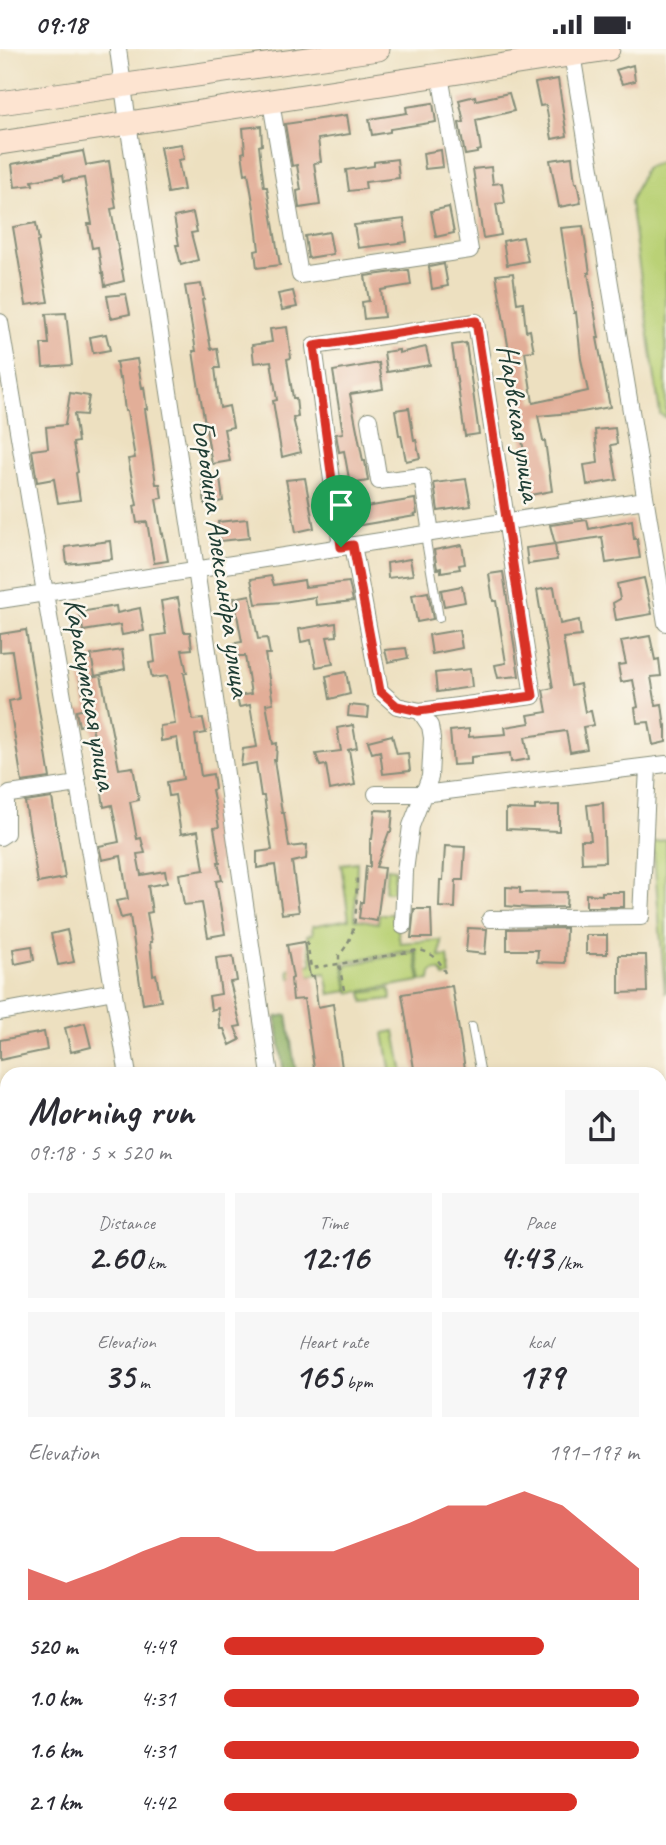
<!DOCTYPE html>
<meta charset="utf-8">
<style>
body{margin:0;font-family:Caveat,sans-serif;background:#f7f7f7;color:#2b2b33;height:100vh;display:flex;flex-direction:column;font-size:26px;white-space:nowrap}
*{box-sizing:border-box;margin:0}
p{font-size:23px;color:#7c7c81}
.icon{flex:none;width:38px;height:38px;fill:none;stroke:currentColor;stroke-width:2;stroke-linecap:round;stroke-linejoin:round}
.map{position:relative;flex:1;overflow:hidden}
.drawer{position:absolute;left:0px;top:1018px;width:667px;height:779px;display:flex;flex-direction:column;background:#fff;border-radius:21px 21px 0 0;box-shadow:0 4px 10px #0003}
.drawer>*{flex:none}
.pin{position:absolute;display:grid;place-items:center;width:60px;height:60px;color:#fff;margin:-72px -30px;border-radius:50% 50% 50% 0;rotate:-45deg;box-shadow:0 0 7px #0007}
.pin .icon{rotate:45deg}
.round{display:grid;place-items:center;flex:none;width:74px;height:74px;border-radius:0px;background:#f7f7f7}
.summary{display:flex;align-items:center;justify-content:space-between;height:119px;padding:0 28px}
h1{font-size:38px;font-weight:800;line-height:52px}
.figures{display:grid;grid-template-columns:repeat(3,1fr);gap:10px;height:119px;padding:7px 28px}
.figures div{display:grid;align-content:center;border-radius:0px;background:#f7f7f7;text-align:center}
.figures b{font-size:35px;font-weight:800}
.figures small{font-size:19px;font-weight:400}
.figures p{font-size:19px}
.chart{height:196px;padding:14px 28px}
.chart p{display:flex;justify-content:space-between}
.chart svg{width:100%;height:126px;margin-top:7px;fill:#d93025;opacity:.7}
ul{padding:0 28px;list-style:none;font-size:23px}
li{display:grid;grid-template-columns:112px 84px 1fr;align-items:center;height:52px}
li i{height:18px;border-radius:9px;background:#d93025}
.status{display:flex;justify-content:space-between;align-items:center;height:49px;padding:0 35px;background:#fff;direction:ltr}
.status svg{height:19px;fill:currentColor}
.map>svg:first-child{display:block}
</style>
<div class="status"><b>09:18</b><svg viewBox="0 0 49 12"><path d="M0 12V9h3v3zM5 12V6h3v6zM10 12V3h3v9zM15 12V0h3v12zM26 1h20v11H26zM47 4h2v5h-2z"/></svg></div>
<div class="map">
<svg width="666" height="1796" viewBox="0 0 666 1796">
<rect width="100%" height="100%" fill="#fbf7ec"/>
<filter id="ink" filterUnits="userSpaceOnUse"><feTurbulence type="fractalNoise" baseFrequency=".0143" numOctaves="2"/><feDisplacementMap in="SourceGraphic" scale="14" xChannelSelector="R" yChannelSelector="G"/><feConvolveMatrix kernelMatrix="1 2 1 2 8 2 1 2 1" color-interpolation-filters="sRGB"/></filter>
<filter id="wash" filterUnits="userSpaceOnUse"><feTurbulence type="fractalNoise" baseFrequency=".00686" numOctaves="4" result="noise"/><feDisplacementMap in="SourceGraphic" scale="28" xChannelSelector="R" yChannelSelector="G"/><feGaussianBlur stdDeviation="1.57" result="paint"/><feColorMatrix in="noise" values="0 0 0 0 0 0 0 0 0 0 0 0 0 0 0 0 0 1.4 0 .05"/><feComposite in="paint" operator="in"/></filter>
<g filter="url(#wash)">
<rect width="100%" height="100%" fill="#ede0c0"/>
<path fill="#bad176" stroke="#6c8755" stroke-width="2" d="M666 111V369L660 365 630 153 645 119Z
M666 790V943H665L653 794Z
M357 813 355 870 378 874 379 865H393V870H396L400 894 441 891 440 908 448 907 450 927 444 928 441 922 434 921 431 924 430 931 422 932 416 900 343 913 348 942 330 945 326 924 290 929 289 920 312 915 307 886 313 885 312 877 349 870 341 815Z
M387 819 395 820 393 843H385Z
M415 903 420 932 350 944 345 916Z
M390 940 391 950 364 953 362 944Z
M395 982 403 1025H391L384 984Z"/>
<path fill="#93b367" stroke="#59784e" stroke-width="2" d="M287 966 296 1025H284L276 968Z"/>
<g id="blocks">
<path fill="#e2ae98" d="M633 16 635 32 622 35 616 21Z
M558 30 567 87 552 90 546 56 540 57 535 34Z
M509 44 514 62 476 71 481 101 477 102V104L465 106 459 74 464 73 459 51 475 47 476 51Z
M433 54 436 73 390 80V83L372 86 369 70 407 64 406 58Z
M347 66 350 85 318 90 321 113 314 114 320 156 299 159 297 142 301 141 297 116 292 117 285 75Z
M261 77 262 96 259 97 264 138H267L280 216 257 219 255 202 259 201 254 159 248 124 245 125 242 104 245 103 243 79Z
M181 95 184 110 178 111 184 141 168 144 160 98Z
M441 101 443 118 425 120 423 104Z
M83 102 86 116 109 112 116 159 111 160 124 232 105 237 103 224H102L98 198 92 199 88 175H92L84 129 64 132 63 126 32 132 33 136 15 138 12 115Z
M572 108 575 134H577L581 154 559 158 550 111Z
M397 110 399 129 365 133 366 140 349 142 346 121 374 117V113Z
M491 118 493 135 502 134 505 154 496 155 501 186 483 189 473 120Z
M449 158 454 184 436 188 431 162Z
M193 164 197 183 191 184 198 211 181 216 176 196H179L174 168Z
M404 170 407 193 358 199 354 176Z
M36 174 39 192 37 193 48 253 26 256 13 178Z
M583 177 590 224H588L599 289H597L610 358 582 363 538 367 543 392H545L552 442 530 446 520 376 519 377 515 357H516L511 326 513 325 496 226 513 224 517 254 523 253 526 282 530 281 534 302 525 303 533 354 588 342 581 310 576 263 574 264 571 246 561 179Z
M329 183 333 205 308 209 305 187Z
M523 188 528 212 507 216 503 192Z
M444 215 448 237 432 240 429 218Z
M409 221 411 236 381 241 384 268 364 270 362 253 369 252 365 227Z
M201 235 204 250 202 251 211 300 217 299 220 319H215L220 359 229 357 233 378 224 380 230 412 212 415 196 322 193 302H196L185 237Z
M293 242 297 258 282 261 278 245Z
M126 245 130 265 111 269 107 247Z
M66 264 72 316 43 318 41 295H49L46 265Z
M287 278 291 309 287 310 293 349H296L298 368 293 369 301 403 282 408 273 352 277 351 271 312 254 314 252 296 272 293 270 280Z
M106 285 110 301 93 304 90 288Z
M466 294 479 385 465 387 452 296Z
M426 298 430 316 387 323 384 303 399 301V304Z
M137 310 142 339 144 338 147 360H145L156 435H160L162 449 156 450 162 486 163 485 168 512 154 514 147 473 137 474 134 457 137 456 128 410 135 409 127 362H125L121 329 119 330 116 313Z
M379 314 383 340 350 345 363 412H365L368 432 350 435 344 402 339 403 336 385 343 384 333 322Z
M70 344 89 347 86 366 74 365 78 393 73 394 78 423 76 424 80 451 58 454 54 430 37 433 32 401 48 399 46 378 65 376Z
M409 359 414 391H416L420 409 406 412 401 386H399L395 361Z
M615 379 617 395 611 396 617 431 587 436 584 416 598 414 595 381Z
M220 429 223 452 205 455 202 432Z
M305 429 314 479 296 483 286 431Z
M466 430 471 457 438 462 434 434Z
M415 450 417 465 414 466 415 467 349 478 347 461Z
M247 470 249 489 220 492 218 473Z
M587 471 589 480 632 471 634 490H637L640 509 606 514 602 488 555 495 550 476Z
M110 492 112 510 67 515 65 498Z
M555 495 557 511 528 515 526 499Z
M462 496 465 515 459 516 460 520 441 523V519L437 520 434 501Z
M410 510 413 526 388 529 387 514Z
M503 523 519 627 498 629 495 616 506 614 496 552H493L489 525Z
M271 527 274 536 304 531 305 538 349 533 353 552 316 556 315 548 283 553 256 555 251 530Z
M644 529 652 565 616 571 613 554 620 550 617 535Z
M462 537 465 553 444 557 441 541Z
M554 538 560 575 579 571 581 587 563 589 571 637 580 635 585 663 591 662 594 676 583 678 587 700 570 703 566 682 525 688 529 710 511 713 510 704 471 708V715L453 716 450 682 469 680V688L506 685 505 678 530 674 528 666 547 663 543 641 553 639 537 541Z
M428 543 433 570 417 573 412 546Z
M250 546 258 590 267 589 270 605H265L273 654 266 655 273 695 277 694 276 711H274L282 764H284L289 798 307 796 306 810 292 813 299 863 282 865 275 816 257 819V803L272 801 264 747H261L256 714 241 717 243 700 257 698 250 656 239 658 237 647 251 645 245 607H237L235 594 242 593 234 549Z
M178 549 184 583H190L192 600 182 601 187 624H184L193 671 203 670 206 684 195 686 201 727 213 725 215 740 212 741 219 778 214 779 220 813H218L222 831 216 832 225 885 208 888 202 854 184 856 179 825 204 821 198 782 181 785 175 746 169 747 167 733 183 730 177 689 161 692 160 677 175 675 167 627 152 629 149 614 155 613 152 587 166 585 161 552Z
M116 557 117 564 140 559 144 582 122 586 120 576 83 582 80 563Z
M336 574 337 587 327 588 333 615 316 618 311 591 301 593 299 580Z
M26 581 50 729 22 733 9 652 19 650 12 602 0 603V585Z
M459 581 462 599 432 605 429 586Z
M650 587 655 611 659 610 661 627 651 628 656 656 662 655 665 678 666 677V693L653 696 649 673 637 674 635 659 638 658 633 631 621 633 618 616 626 615 621 592Z
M406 599 408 609 388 613 385 601Z
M122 601 125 620 95 627 91 606Z
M470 620 472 638 437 643 435 624Z
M346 623 350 645 330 650 326 627Z
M101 626 119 720 133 718 139 751 130 753 137 790 141 789 145 804 137 805 141 826 165 822 167 834 148 837 152 863 147 864 152 893H150L153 926 156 925 161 952 143 955 130 867 121 869 116 852 128 850 121 807 102 811 99 797 119 793 112 756 104 758 99 724 102 723 91 674 79 677 76 662 86 660 80 630Z
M349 656 369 658 368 669 348 667Z
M353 676 357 699 347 701H349L355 736 330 741 326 716 320 717 316 705 341 702 337 679Z
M392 686 397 705 408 704 410 722 383 725 380 702 372 704 368 692Z
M52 749 65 829 38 834 25 753Z
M603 754 605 813 582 814 581 791H591L587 756Z
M559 756V782L506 780V760L535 761V757Z
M375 761 393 762 391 783H389L376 818 384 819 377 872 359 869 361 853H363L366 817 370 818V790H372Z
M445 797 465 798 463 831H456L455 859 439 858 440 831H443Z
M506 838 520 839V844L567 843 566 858 531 859 506 857Z
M602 843H624V858H586V845L602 846Z
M414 860H431L432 889H411Z
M468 879 487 880 485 905 466 903Z
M566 879 565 914 537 913 538 901H507V880Z
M67 881 74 913 58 916 51 885Z
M586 886H607V905H586Z
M304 893 310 927H314L318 958 333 955 343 1026H315L304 950 293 951 291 930 293 929 287 896Z
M32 897 34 911 15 915 13 900Z
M619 906H646L647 943 619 944Z
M233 907 237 932 230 933 241 977 235 978 240 991 230 996 224 980H220L218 959 211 961 209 947 221 945 216 909Z
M452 937 466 1026H415L402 945Z
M85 974 91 998 71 1003 65 979Z
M44 983 47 1001 0 1011V991Z"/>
</g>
</g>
<g filter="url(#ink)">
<use href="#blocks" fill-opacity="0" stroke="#868e7a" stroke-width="2"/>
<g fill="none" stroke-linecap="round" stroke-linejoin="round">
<g stroke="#868e7a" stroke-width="10">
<path id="lane" d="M425 486 439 569
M472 978 481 1026"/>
</g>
<g stroke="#868e7a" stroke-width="18">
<path id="street" d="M118 0 128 74 196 520 270 1026
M572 5 666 574
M271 53 300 226 470 201 440 26
M0 273 45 544 128 1026
M369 371 379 432 422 427 431 484
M341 498 314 297 476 273 533 647 420 662 397 657 380 642 353 496
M0 551 645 451
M376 745H423L666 715
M0 788 6 784V748L10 745 78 735
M490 870 641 868 648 718
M403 877 405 822 411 777 430 728 432 689 430 677 420 662
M0 963 114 942
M0 1167 7 1166
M660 1195 666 1197
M0 1384 7 1409
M660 1385 666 1384
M0 1552 7 1551
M0 1698 7 1699
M134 1790 136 1796
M427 1790 429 1796"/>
</g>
<g stroke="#868e7a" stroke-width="25">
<path id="secondary" d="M0 54 378 0
M0 94 608 0"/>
</g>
<path stroke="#868e7a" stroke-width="2.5" stroke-dasharray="5 5" stroke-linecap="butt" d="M307 892 311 919 339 915V906C359 886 356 853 357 825
M344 941 339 915 419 901C433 904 440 911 445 924"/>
<use href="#lane" stroke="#fff" stroke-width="8"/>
<use href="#street" stroke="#fff" stroke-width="16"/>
<use href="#secondary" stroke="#fde4d1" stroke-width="23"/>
</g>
</g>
<g fill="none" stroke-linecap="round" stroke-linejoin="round" filter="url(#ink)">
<g stroke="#fff" stroke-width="14">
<path id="route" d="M476 272 533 647 419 662 397 657 380 642 353 496 341 498 314 297Z"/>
</g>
<use href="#route" stroke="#d93025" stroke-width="9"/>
</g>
<g text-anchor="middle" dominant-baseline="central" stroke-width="5" stroke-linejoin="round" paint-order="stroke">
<g font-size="30" fill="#1f3d34" stroke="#fbf7ec">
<text transform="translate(520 374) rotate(81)">Нарвская улица</text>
<text transform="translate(222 509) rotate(82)">Бородина Александра улица</text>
<text transform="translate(91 645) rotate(80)">Каракумская улица</text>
</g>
</g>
</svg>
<div class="pin" style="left:341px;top:498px;background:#1e9e55"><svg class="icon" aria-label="arrive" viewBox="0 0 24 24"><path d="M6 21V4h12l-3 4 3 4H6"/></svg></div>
<section class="drawer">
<div class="summary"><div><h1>Morning run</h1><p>09:18 · 5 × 520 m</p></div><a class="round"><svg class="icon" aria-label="share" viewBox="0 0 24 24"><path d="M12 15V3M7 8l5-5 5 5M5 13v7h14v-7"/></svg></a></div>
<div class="figures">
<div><p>Distance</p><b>2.60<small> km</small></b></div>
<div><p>Time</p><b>12:16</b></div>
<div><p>Pace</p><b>4:43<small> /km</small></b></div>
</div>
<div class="figures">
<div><p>Elevation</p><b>35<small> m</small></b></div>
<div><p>Heart rate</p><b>165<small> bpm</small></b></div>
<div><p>kcal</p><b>179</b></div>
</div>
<div class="chart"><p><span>Elevation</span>191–197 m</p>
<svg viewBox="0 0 160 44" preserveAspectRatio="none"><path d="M0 44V33L10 38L20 33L30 27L40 22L50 22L60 27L70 27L80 27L90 22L100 17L110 11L120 11L130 6L140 11L150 22L160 33V44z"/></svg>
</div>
<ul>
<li><b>520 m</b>4:49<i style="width:77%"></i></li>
<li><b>1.0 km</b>4:31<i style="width:100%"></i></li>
<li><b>1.6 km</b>4:31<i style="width:100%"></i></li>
<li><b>2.1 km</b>4:42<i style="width:85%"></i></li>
</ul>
</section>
</div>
